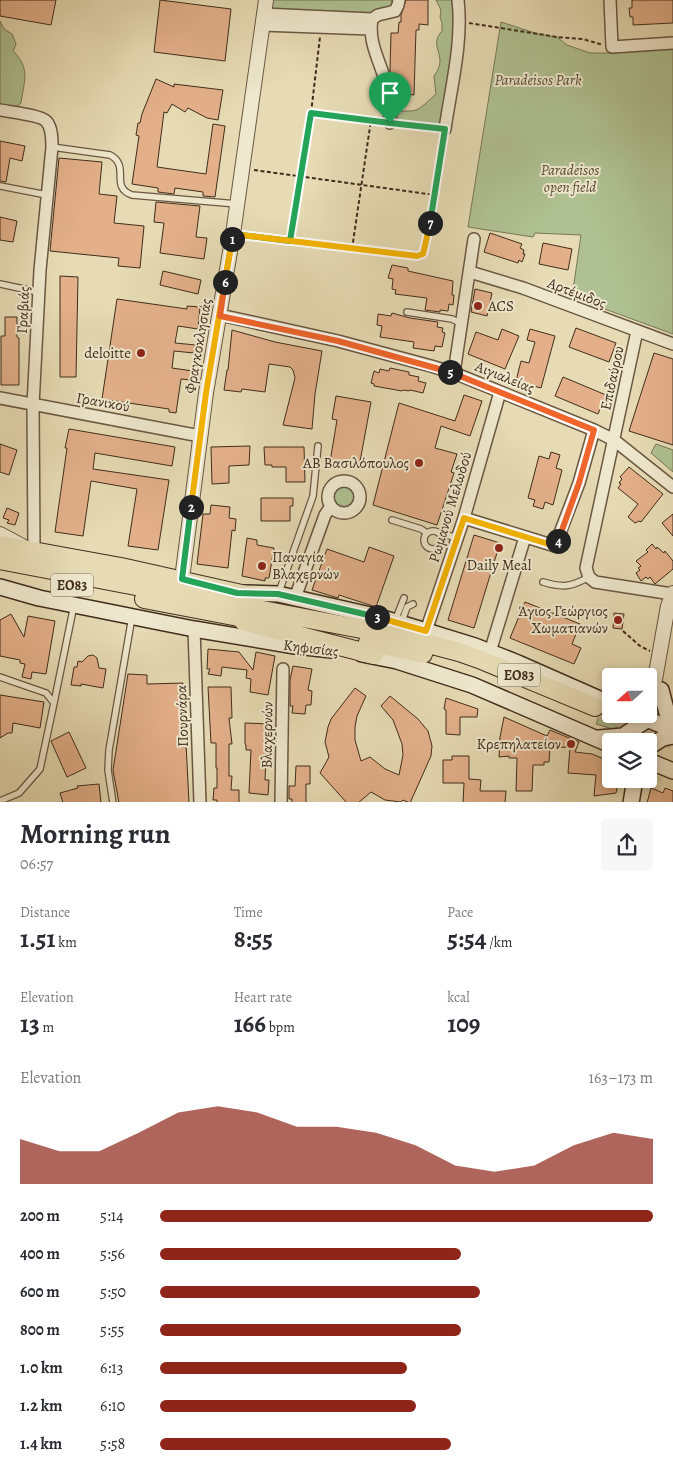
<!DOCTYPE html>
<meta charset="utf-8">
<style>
body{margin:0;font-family:Alegreya,serif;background:#f7f7f7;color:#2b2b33;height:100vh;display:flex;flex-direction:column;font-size:19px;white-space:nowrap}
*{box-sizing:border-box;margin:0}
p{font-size:16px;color:#7c7c81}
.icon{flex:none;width:28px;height:28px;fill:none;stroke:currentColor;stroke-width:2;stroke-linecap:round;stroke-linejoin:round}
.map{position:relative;height:802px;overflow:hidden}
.side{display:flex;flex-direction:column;background:#fff;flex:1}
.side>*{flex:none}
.needle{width:32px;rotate:249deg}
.buttons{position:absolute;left:602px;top:668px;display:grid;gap:10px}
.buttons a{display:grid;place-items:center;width:55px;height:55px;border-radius:5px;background:#fff;box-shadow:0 2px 8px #0003;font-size:25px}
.pin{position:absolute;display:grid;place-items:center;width:42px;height:42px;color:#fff;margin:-51px -21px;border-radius:50% 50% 50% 0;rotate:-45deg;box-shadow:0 0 5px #0007}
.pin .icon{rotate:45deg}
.km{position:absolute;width:25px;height:25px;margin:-12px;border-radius:50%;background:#222;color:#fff;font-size:14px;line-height:25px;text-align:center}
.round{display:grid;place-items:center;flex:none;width:52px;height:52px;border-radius:5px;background:#f7f7f7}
.summary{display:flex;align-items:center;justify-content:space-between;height:85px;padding:0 20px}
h1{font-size:28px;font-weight:700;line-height:38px}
.metrics{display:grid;grid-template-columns:repeat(3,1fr);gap:8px;height:85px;padding:5px 20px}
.metrics div{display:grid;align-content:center}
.metrics b{font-size:25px;font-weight:700}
.metrics small{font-size:14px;font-weight:400}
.metrics p{font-size:14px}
.chart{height:140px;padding:10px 20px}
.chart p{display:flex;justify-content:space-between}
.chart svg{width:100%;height:90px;margin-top:5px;fill:#8f2418;opacity:.7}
ul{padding:0 20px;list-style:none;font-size:16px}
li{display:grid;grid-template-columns:80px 60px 1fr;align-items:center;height:38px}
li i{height:12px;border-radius:6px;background:#8f2418}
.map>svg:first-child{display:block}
</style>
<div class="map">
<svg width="673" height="803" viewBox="0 0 673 803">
<rect width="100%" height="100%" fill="#e6dbb4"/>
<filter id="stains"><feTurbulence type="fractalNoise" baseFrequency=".004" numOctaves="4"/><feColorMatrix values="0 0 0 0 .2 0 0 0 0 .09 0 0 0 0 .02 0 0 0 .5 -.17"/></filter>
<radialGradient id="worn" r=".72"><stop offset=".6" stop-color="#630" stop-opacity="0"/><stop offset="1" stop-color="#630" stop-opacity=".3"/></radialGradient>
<path fill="#afc192" stroke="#787758" d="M273 0H392V6L375 14 271 12Z
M436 0H453L456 24 442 127 400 121 397 118 399 112C406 110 410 112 416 110 420 109 432 98 436 94L434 76C450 55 427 48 442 31V23L440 17 441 10Z
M0 21 4 29 12 34 16 44 13 51C31 69 24 80 21 103L15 108 0 104Z
M501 22 538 34 557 37 567 45 590 53H614L673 46V334L572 297 581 235 535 233 533 237 468 227Z
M656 444 673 450V472L651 453Z
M334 497a10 10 0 1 1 20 0a10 10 0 1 1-20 0Z
M602 708 621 718 616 730 596 724Z"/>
<path fill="#e3b08a" stroke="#412d1d" d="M0 0H56L51 25 0 16Z
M160 0 231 9 225 61 154 52Z
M406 0H428V25L419 24V30H416L414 95 396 93 390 71 391 33H398L399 22H401V15Z
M632 0H673V23L633 25V17H630L629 8H632Z
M156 79 174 87V84L223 90 218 120 207 118 188 108 185 112 172 104 167 113 164 112 157 167 206 174 213 124 225 126 215 197 203 196V192L175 188 174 194 158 192V188L132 184 139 136 136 135 138 123H140L142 114Z
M0 141 25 146 22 161 10 158 6 182 0 181Z
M59 158 102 162 99 194 117 196 114 223 144 226 140 268 118 266 119 258 50 251Z
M156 202 200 206 196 237 207 238 204 259 160 253 164 223 154 222Z
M0 217 17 221 13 242 0 240Z
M490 233 522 244 520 248 524 250 523 254H525L522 262 519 260 518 263 484 252Z
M543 243 572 249 568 270 539 264Z
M392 265 408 268V271L453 281 452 295H454L453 305 449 304 448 311 440 310V312L425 310 427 298 395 294 396 290 392 289 393 279 388 278Z
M163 271 201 280 198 294 160 285Z
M60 276 78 277 76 377H60Z
M475 289 492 293 487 316 471 312Z
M117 299 187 309V306L200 307 198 329 178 326 175 343 196 345 194 353 174 351 172 368 193 371 191 380 181 379 176 413 169 412V409L102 399Z
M392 313 410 318 438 322 437 327 443 328 442 332 445 333 442 347 435 346 434 351 413 348 414 342 380 337 382 326 377 325 378 314 391 316Z
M5 317H17V337L19 338V385H1V336H5Z
M576 328 616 343 609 362 569 347Z
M502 329 519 336 505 369 468 354 476 332 498 340Z
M530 329 555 336 541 388 516 381 521 361 529 363 535 342 527 340Z
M232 330 275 342 322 351 315 394 312 429 283 425 295 378 293 370 290 367 269 364 265 392 242 389 241 392 224 390 227 370H228Z
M654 353 673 359V445L629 431Z
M390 368 409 372V375L419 377 418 381 426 383 423 393 410 390 409 391 403 390 402 391 374 386V384L371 383 374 371 379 373 380 369 389 371Z
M563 377 606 395 598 414 555 396Z
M464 395 482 401 470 436 441 426 435 448 457 454 451 472 454 473 437 525 373 505 399 403 455 421Z
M336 396 371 402 359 467 330 462 337 420 332 419Z
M69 429 175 447 172 466 95 453 93 469 169 480 158 550 128 546 137 489 91 481 83 536 55 532 67 448H65Z
M0 444 17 450 9 475 0 472Z
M250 446 249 465 229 466V483L212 484 211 447Z
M264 447H304L305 482H286V467H272V465H265Z
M551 452 560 455 556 468 562 470 553 505 545 502 543 509 533 506 535 500 528 498 539 456 549 459Z
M629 467 663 494 641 522 639 521 635 523 628 517 638 504 618 488 621 484 619 483 622 479 620 477Z
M261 498H293V506H290V521H261Z
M211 505 230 507 229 518 236 519 235 531 232 530 228 568 197 564 203 514H210Z
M7 508 19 513 15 525 7 523 9 520 3 518Z
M673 514V536L662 523Z
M474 535 500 543 474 628 448 620Z
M247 538 257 540V545L274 548 269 578H265V581L242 576Z
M652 544 656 549 657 547 664 553 665 551 673 561V569L655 584 650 577 648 579 646 577 641 581 636 573 640 570 638 568 641 566 636 561 648 552 646 550Z
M369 547 394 556 376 607 339 595 338 598 312 590 327 549 364 562Z
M525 602 580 624 572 644 581 648 574 664 510 638Z
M614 613 624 614 622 629 613 628Z
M11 614 24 637 28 616 55 621 46 674 32 672 31 679 22 677 25 664 20 663V660L0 656V620Z
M208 649 239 652 253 670 256 652 275 656 268 695 250 692 251 679 246 678 247 670 222 667 221 676 208 674 210 669H207Z
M93 655 97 658 99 668 106 669 103 688 81 684V686L71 685 74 667H77L78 661 82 662 88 656Z
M293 666 312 669 308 690 312 691 311 705H306L305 714 292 713 293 706H290V680Z
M128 674 147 675V684L183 683 189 803H119L113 770Z
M208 687H231L232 718H229L232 744H229V776H232L231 790H239V803H217V800H213L214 788H217V768H216V743H211Z
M355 688 366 696 357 716 355 727V740L361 761 370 757 385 769 399 775 403 755 402 744 393 720 381 706 390 696 418 719 428 731 432 746 431 756 410 803 403 800 401 802 385 800 371 792 358 803H347L320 773 329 757 325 742 328 727 331 719Z
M0 695 44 702 40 728 13 723 12 733H8L0 738Z
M446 698 478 709 477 717H460V735L446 734V710L444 709Z
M504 717 547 736 550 730 579 742 575 752 592 754 611 762V779H619L616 793 594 796 596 775 568 773 570 747 550 748 549 762H544V765H533L532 791H516L517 758H509V756L499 757 500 737Z
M245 723 271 724V738L267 737 265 780H269L268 795 249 793 251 750H246V745L245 744Z
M69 732 86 768 67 777 51 741Z
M452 756H469V779L481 780 480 791H506L505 803H463L464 783H443V760H452Z
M296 766H310V784H306V803H292V799H289V786H295Z
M99 784 101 803H63L60 793 78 788 77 786Z
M651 788 663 793 665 788 673 791V803H647Z"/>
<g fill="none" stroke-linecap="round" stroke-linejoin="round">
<path stroke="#c5b896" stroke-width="18" stroke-dasharray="18 9" stroke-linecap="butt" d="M595 707 673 741"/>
<g stroke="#6a5843" stroke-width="8">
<path id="service" d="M52 147 110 155C131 166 109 187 132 195L237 204
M0 186 47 195
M0 284 38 292
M407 312 452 319 462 324
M392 520 421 529 427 533
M424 540a9 9 0 1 1 18 0a9 9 0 1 1-18 0Z
M437 532 457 538
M543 582C563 588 571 587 589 577
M279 592 313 496 318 446
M395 621 404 598
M401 624 407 607 413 604
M0 677 46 693 54 703 40 769 19 793 0 801
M54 703 74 605
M113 803 108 770 109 750 132 617"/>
</g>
<g stroke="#6a5843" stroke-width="14">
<path id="minor" d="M610 0 612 47 673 43
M263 14 372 19
M262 25 370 29
M0 110C10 112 40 115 46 121 52 127 52 139 52 147L40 270 33 405 34 550
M390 123C389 108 390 93 385 80 379 59 368 42 372 19L378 15 395 11 398 5 399 0
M445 129C451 87 463 42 458 0
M470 272 523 288 673 344
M220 315 338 341 431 366 454 373 594 430 614 440 673 487
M637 331 586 568 589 577 595 582 672 594
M454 373 474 239
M0 398 200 436
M328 497a16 16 0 1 1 32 0a16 16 0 1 1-32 0Z
M464 518 555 546 579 483 594 430
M295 598 325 515 331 506
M194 629 200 803
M426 631 464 518 500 392
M490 652 525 537
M281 803 283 669"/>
</g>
<g stroke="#6a5843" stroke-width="16">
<path id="tertiary" d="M0 534 26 548
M182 579 206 393 233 234 266 0
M649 713 668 606 673 593"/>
</g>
<g stroke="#412d1d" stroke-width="18">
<path id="secondary" d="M0 587 39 598 194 629 295 646 332 650
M244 593 278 594 379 617 426 631 475 646 518 663 611 704
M362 654 397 661 472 685 611 745
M661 690 667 713 673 722
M635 714 673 730
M599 738 623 736 648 719
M649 747 663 738 673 736
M649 761 673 771
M631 803 635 779"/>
</g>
<g stroke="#412d1d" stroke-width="20">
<path id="primary" d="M0 545 121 567 255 597
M0 560 398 636 459 652 479 659 595 707
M144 599 254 620
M243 621 374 655
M368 642 423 654"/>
</g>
<path stroke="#412d1d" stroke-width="2" stroke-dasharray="4 2.5" stroke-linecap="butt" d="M469 23 557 37 583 39 603 45
M311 113 380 121
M400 124 435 128
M254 170 435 195
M244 235 417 256 423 254 425 250 429 232 444 139
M290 241 311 113 320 37
M352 249 371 120
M623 631 640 646 650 651"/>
<use href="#service" stroke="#efe8ce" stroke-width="5.5"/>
<use href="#minor" stroke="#efe8ce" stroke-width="11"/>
<use href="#tertiary" stroke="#efe8ce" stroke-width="14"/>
<use href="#secondary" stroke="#efe8ce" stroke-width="15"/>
<use href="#primary" stroke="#e6dbb4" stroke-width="18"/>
</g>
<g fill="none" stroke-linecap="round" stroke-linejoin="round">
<g stroke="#fff" stroke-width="10">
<path id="split-1" d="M232 239 233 234 290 241 311 113 390 123"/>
</g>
<g stroke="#fff" stroke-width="10">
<path id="split-2" d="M191 507 206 393 232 239"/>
</g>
<g stroke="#fff" stroke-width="10">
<path id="split-3" d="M191 507 182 579 237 593 278 594 377 617"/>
</g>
<g stroke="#fff" stroke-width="10">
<path id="split-4" d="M377 617 426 631 464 518 555 546 558 541"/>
</g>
<g stroke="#fff" stroke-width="10">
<path id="split-5" d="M450 372 594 430 579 483 558 541"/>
</g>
<g stroke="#fff" stroke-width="10">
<path id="split-6" d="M225 282 220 316 338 341 450 372"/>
</g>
<g stroke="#fff" stroke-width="10">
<path id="split-7" d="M225 282 233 234 417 256 423 254 424 250 430 223"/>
</g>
<g stroke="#fff" stroke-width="10">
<path id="split-8" d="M390 123 445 129 430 223"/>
</g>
<use href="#split-1" stroke="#22a559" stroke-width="6"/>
<use href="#split-2" stroke="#f5b400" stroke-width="6"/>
<use href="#split-3" stroke="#22a559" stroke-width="6"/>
<use href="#split-4" stroke="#f5b400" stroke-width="6"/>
<use href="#split-5" stroke="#f0652b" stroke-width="6"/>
<use href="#split-6" stroke="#f0652b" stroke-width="6"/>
<use href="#split-7" stroke="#f5b400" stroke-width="6"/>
<use href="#split-8" stroke="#22a559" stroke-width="6"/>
</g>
<g fill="#8f2418" stroke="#efe8ce" stroke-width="2">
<circle cx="478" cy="306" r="5"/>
<circle cx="141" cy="353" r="5"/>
<circle cx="419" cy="463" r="5"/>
<circle cx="499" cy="548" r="5"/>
<circle cx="262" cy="566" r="5"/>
<circle cx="618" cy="620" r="5"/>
<circle cx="571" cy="744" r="5"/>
</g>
<g text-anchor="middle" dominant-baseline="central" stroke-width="4" stroke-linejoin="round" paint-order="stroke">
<g fill="#efe8ce" stroke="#756552" stroke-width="1">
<rect x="51" y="573.5" width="42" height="23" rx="4"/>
<rect x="498" y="663.5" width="42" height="23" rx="4"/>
</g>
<g font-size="14" font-weight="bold" fill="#412d1d">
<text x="72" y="585">ΕΟ83</text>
<text x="519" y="675">ΕΟ83</text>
</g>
<g font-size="15" font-style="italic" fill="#574b34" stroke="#efe8ce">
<text x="538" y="80">Paradeisos Park</text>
<text x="570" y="170">Paradeisos<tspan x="570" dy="17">open field</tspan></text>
</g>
<g font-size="15" fill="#412d1d" stroke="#efe8ce">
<text transform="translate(577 293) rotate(21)">Αρτέμιδος</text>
<text transform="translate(23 310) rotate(-87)">Γραβιάς</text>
<text transform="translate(198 346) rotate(-80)">Φραγκοκλησιάς</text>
<text transform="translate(505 377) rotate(22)">Αιγιαλείας</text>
<text transform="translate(612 378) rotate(-78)">Επιδαύρου</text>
<text transform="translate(103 402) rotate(10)">Γρανικού</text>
<text transform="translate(450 507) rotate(-73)">Ρωμανού Μελωδού</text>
<text transform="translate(311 648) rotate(7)">Κηφισίας</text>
<text transform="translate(182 716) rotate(-92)">Πουρνάρα</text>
<text transform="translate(267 735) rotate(-89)">Βλαχερνών</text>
</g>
<g font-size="15" fill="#412d1d" stroke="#efe8ce" text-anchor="end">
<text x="488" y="306" text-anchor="start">ACS</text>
<text x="131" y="353">deloitte</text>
<text x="409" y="463">ΑΒ Βασιλόπουλος</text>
<text x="272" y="557" text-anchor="start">Παναγία<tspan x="272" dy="17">Βλαχερνών</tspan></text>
<text x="499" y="565" text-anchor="middle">Daily Meal</text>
<text x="608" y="611">Άγιος Γεώργιος<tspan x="608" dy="17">Χωματιανών</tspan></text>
<text x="561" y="744">Κρεπηλατείον</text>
</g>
</g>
<rect width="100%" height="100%" filter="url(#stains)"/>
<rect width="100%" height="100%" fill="url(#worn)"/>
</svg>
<div class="buttons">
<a><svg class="needle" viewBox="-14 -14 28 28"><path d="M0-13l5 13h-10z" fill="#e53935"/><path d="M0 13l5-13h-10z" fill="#7c7c81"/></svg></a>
<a><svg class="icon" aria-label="layers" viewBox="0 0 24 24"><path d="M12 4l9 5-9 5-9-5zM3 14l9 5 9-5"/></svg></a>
</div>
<div class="pin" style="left:390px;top:123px;background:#1e9e55"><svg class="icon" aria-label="arrive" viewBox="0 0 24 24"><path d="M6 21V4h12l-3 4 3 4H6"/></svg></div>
<b class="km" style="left:232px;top:239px">1</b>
<b class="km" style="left:191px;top:507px">2</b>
<b class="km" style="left:377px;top:617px">3</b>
<b class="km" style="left:558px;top:541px">4</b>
<b class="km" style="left:450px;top:372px">5</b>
<b class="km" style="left:225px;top:282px">6</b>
<b class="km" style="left:430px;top:223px">7</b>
</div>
<section class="side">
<div class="summary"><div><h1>Morning run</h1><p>06:57</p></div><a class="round"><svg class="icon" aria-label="share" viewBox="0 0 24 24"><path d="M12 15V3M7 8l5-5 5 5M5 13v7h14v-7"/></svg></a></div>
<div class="metrics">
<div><p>Distance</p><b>1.51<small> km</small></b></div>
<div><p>Time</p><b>8:55</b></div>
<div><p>Pace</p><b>5:54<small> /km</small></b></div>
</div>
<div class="metrics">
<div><p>Elevation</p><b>13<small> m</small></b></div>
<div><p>Heart rate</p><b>166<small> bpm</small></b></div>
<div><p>kcal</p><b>109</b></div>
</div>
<div class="chart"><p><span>Elevation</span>163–173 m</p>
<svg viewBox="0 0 160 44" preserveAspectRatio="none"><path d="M0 44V22L10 28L20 28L30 19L40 9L50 6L60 9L70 16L80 16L90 19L100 25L110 35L120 38L130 35L140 25L150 19L160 22V44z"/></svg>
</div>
<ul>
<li><b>200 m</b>5:14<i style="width:100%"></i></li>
<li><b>400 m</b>5:56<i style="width:61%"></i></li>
<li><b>600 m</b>5:50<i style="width:65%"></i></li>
<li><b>800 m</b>5:55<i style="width:61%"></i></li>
<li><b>1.0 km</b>6:13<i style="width:50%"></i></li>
<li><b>1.2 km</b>6:10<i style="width:52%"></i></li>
<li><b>1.4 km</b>5:58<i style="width:59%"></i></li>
</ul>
</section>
